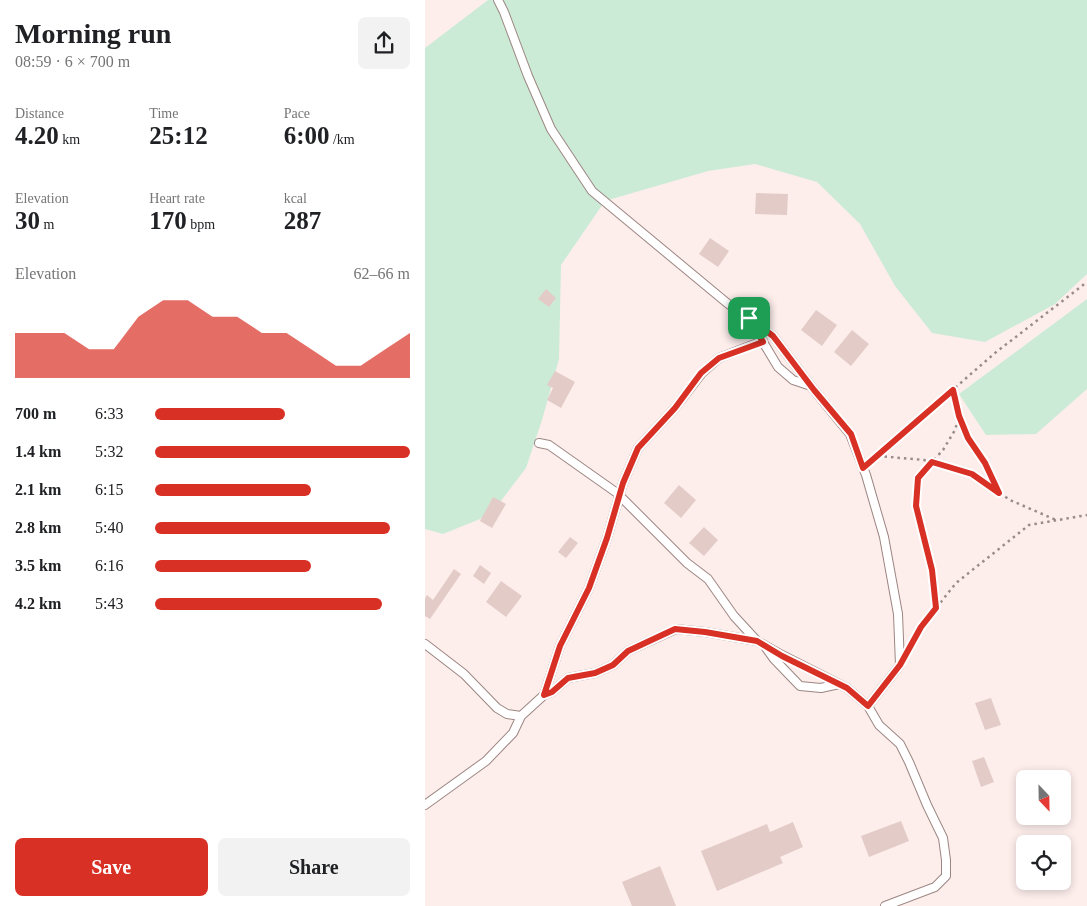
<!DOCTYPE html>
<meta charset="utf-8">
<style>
body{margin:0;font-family:"Times New Roman",serif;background:#f2f2f2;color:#202124;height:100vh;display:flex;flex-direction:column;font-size:19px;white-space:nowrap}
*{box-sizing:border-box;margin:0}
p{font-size:16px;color:#757577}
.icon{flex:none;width:28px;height:28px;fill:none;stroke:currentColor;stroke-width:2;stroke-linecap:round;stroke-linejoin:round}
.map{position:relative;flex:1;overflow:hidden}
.drawer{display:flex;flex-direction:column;background:#fff;width:425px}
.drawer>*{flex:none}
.needle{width:32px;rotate:158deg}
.fabs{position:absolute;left:591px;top:770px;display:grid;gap:10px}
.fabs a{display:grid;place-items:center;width:55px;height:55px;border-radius:8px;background:#fff;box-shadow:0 2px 8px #0003;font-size:25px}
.pin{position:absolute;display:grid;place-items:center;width:42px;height:42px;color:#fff;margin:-21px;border-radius:10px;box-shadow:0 2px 8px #0006}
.round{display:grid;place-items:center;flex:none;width:52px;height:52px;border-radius:8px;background:#f2f2f2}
.overview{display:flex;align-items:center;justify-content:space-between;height:85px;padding:0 15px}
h1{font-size:28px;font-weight:600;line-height:38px}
.stats{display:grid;grid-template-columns:repeat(3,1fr);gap:8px;height:85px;padding:5px 15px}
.stats div{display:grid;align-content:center}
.stats b{font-size:25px;font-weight:600}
.stats small{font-size:14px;font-weight:400}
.stats p{font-size:14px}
.chart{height:140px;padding:10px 15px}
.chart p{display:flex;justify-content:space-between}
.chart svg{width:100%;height:90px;margin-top:5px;fill:#d93025;opacity:.7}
.cta{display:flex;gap:10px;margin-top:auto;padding:10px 15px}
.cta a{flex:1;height:58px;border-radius:8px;background:#d93025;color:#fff;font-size:20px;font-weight:600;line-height:58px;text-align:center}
.cta a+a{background:#f2f2f2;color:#202124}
ul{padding:0 15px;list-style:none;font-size:16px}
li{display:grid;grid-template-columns:80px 60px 1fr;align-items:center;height:38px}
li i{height:12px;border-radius:6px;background:#d93025}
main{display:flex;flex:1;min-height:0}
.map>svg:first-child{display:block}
</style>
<main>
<section class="drawer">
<div class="overview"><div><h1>Morning run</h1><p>08:59 · 6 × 700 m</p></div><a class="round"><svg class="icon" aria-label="share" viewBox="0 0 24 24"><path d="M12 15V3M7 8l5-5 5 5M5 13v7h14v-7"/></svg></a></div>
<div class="stats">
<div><p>Distance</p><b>4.20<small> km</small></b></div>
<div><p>Time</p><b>25:12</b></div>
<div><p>Pace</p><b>6:00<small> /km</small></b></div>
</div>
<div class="stats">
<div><p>Elevation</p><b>30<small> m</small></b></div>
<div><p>Heart rate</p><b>170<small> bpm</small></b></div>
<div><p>kcal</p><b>287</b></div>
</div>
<div class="chart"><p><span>Elevation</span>62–66 m</p>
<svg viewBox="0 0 160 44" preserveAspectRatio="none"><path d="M0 44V22L10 22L20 22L30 30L40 30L50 14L60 6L70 6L80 14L90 14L100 22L110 22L120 30L130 38L140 38L150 30L160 22V44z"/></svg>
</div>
<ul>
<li><b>700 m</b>6:33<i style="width:51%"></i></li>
<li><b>1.4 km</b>5:32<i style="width:100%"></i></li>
<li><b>2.1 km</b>6:15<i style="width:61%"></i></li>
<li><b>2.8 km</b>5:40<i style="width:92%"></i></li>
<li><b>3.5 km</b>6:16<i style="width:61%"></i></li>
<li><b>4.2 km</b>5:43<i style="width:89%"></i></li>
</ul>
<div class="cta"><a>Save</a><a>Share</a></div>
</section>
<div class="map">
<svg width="662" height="906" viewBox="0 0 662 906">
<rect width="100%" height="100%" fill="#fdeeec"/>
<path fill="#cbebd6" d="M63 0H662V274L630 304 560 342 507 333 470 286 435 224 392 182 330 164 283 171 180 201 136 265 134 359 117 420 101 468 65 515 18 534 0 529V48Z
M662 299V389L611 434 561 435 534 394Z"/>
<path fill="#e3cbc8" d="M331 193 363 194 362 215 330 214Z
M285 238 304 251 293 267 274 254Z
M121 289 131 298 124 307 113 299Z
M391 310 412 325 397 346 376 330Z
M427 330 444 344 426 366 409 352Z
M130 371 150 382 136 408 122 400 128 388 122 385Z
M254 485 271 500 256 518 239 503Z
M68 497 81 504 67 528 55 521Z
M279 527 293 540 279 556 264 543Z
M145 537 153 543 141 558 133 552Z
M55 565 66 573 59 584 48 576Z
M29 569 36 574 5 619 0 616V598L2 595 8 600Z
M76 581 97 596 81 617 61 602Z
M566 698 576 725 560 730 550 703Z
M559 757 569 782 556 787 547 761Z
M476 821 484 841 444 857 436 836Z
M368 822 378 847 355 857 358 863 292 891 276 851 342 824 345 832Z
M235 866 251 906H207L197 882Z"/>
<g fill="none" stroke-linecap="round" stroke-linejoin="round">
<g stroke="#9c8683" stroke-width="10">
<path id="lane" d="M73 0 79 12 103 76 126 129 167 191 302 303 348 336 389 390 425 434 441 475 459 537 473 614 475 665 443 706
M326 322 353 367 368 380 386 386
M114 443 124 445 192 493 262 563 283 579 309 616 332 641 357 655 422 688 443 706 454 725 475 744 484 762 502 805 518 838 521 860V876L510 887 460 906
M0 644 39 674 72 708 82 714 96 716
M341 648 349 659 375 686 396 688 414 684
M119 695 135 646 164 588 182 538 198 483 213 448 250 408 277 373 294 358 338 341
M0 805 61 761 88 733 96 716 119 695 127 692 143 678 170 673 188 665 203 651 251 629 280 632 332 641"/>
</g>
<path stroke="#978c8a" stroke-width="2.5" stroke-dasharray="2.5 4" stroke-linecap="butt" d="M528 390 534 417 543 438 561 463 574 491
M453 456 499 460 547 474 585 500 631 520
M447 460 570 353 662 282
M511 607 507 570 491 506 493 477 518 450 530 430 534 417
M486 645 496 627 531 583 604 525 662 515"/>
<use href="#lane" stroke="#fff" stroke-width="8"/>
</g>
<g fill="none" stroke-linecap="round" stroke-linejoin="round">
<g stroke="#fff" stroke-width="10">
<path id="route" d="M324 318 348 336 389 390 426 434 438 468 528 390 534 416 543 438 560 463 574 493 547 474 507 462 493 478 491 506 507 570 511 608 496 627 475 665 443 706 422 688 357 656 332 641 280 632 250 629 203 651 188 665 170 673 143 678 127 692 119 695 135 646 164 588 182 538 198 483 213 448 250 408 276 373 294 358 338 342Z"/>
</g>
<use href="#route" stroke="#d93025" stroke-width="6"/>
</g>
</svg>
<div class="fabs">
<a><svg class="needle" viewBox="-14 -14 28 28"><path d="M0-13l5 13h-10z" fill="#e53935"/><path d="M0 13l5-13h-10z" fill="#757577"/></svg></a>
<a><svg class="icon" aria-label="locate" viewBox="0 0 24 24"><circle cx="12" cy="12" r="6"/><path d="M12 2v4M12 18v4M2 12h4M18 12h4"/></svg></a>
</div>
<div class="pin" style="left:324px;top:318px;background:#1e9e55"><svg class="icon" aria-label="arrive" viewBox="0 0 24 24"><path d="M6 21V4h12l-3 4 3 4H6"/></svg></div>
</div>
</main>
